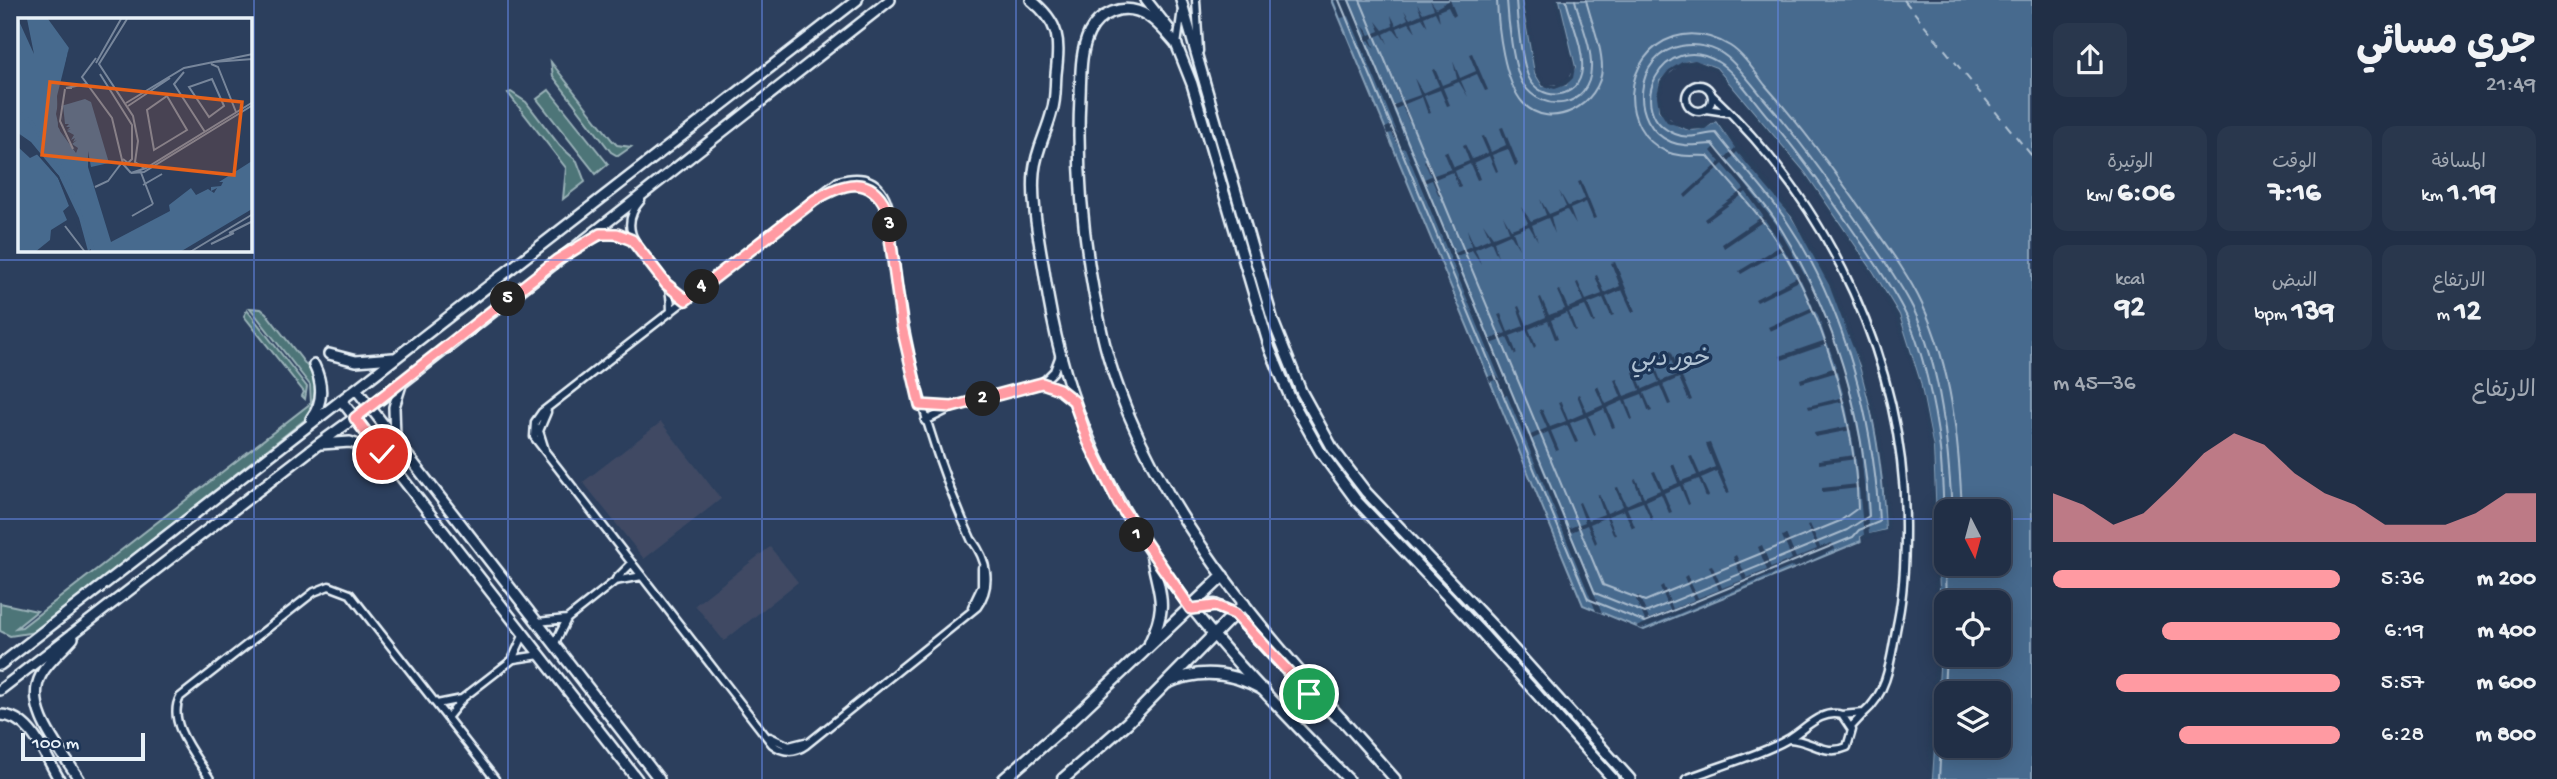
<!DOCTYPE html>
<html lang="ar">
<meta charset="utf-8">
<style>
body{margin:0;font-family:"Gochi Hand","Playpen Sans Arabic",sans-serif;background:#29374d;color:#f1f3f6;direction:rtl;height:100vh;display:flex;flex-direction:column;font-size:26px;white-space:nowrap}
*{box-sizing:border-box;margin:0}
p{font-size:23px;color:#a2a9b3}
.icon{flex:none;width:38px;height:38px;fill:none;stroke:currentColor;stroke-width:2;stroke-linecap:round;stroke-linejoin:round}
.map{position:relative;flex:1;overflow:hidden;direction:ltr}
.side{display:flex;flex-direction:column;background:#212f46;width:525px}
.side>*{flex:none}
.needle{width:46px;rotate:174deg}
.tools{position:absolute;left:1934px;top:499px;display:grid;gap:14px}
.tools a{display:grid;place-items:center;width:77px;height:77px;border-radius:14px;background:#212f46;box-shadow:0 4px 18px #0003,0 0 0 2px #3e4a5f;font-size:35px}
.scale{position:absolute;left:21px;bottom:18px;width:124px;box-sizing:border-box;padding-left:7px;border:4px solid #e8f1f8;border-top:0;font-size:19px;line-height:24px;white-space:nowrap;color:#e8f1f8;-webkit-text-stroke:5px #1d3557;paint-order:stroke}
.pin{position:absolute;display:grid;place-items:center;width:60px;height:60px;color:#fff;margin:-30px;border:4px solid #fff;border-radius:50%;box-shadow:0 2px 7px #0007}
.km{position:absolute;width:35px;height:35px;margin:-18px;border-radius:50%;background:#222;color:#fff;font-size:19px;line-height:35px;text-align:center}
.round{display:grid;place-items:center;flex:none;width:74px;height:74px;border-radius:14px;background:#29374d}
.summary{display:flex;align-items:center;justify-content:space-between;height:119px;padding:0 21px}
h1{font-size:38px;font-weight:700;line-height:52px}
.figures{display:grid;grid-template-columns:repeat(3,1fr);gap:10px;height:119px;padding:7px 21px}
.figures div{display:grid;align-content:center;border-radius:14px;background:#29374d;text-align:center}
.figures b{font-size:30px;font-weight:700}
.figures small{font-size:19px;font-weight:400}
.figures p{font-size:19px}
.chart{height:196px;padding:14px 21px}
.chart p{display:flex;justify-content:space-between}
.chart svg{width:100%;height:126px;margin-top:7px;fill:#ff9aa2;opacity:.7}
ul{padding:0 21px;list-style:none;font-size:23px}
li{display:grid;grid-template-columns:112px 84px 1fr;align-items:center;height:52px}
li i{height:18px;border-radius:9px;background:#ff9aa2}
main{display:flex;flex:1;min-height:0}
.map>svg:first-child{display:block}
</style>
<main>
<section class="side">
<div class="summary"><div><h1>جري مسائي</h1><p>21:49</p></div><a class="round"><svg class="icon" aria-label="share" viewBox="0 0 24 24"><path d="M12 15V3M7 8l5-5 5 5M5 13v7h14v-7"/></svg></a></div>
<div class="figures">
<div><p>المسافة</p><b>1.19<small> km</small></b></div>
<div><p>الوقت</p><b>7:16</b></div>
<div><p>الوتيرة</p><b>6:06<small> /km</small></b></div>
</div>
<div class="figures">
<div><p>الارتفاع</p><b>12<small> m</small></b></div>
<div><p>النبض</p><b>139<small> bpm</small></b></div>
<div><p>kcal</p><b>92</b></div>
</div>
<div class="chart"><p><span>الارتفاع</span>36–45 m</p>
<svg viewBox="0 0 160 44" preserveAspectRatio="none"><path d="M0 44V27L10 31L20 38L30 34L40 24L50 13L60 6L70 10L80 20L90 27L100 31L110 38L120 38L130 38L140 34L150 27L160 27V44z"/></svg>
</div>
<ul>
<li><b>200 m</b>5:36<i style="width:100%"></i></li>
<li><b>400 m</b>6:19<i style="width:62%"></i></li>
<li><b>600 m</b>5:57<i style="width:78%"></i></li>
<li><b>800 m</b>6:28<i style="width:56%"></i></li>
</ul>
</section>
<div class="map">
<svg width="2032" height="779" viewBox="0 0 2032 779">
<rect width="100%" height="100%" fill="#2c3f5d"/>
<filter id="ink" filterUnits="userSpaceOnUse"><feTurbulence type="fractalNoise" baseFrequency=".0143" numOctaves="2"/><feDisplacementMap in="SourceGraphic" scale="14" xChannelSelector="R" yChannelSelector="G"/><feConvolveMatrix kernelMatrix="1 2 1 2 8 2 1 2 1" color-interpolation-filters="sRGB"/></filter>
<g filter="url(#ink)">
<path fill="#3f4a64" d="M661 422 721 499 644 559 583 482Z
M770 547 798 582 724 641 695 605Z"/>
<path fill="#4d7478" stroke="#9ab2b8" stroke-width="2" d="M551 62 612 140 617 145 631 147 618 156 611 152 553 76Z
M549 90 608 164 596 174 537 99Z
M511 92 526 102 560 146 577 161 585 182 563 199 566 168 508 93Z
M250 308 261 309 266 313 313 374 318 391 312 414 35 632 10 636 0 631V603L37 611 16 628 22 627 311 403 310 385Z
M247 310 307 387 305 399 302 396 304 392 244 316Z"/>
<path fill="#476a8e" stroke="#87a0b8" stroke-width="2" fill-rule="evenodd" d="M1332 0H1522L1535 73 1543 86 1566 85 1575 67 1559 0H2032V779H1932L1941 637 1933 449 1920 382 1899 315 1873 272 1805 173 1716 68C1686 56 1684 60 1660 81L1659 110C1677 128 1693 138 1716 121 1739 154 1770 183 1792 217 1854 309 1880 421 1886 530L1861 537V541L1644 630 1583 605ZM1946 511H1998V564H1946ZM1946 602H1998V654H1946ZM1946 693H1998V746H1946Z"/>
<path fill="#2c3f5d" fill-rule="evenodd" d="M1334 0H1348L1364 38 1367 36 1363 26 1370 35 1380 31 1376 21 1383 30 1393 26 1391 15 1396 25 1408 19 1404 10 1410 19 1421 14 1417 4 1423 13 1434 9 1430 0 1436 8 1450 0 1456 15 1453 17 1448 7 1438 11 1440 22 1435 12 1424 17 1428 27 1422 18 1412 22 1416 32 1409 23 1397 28 1401 38 1394 29 1384 34 1388 44 1382 34 1371 39 1375 49 1369 40 1365 42 1392 106 1401 102 1394 86 1403 101 1420 95 1414 78 1423 93 1439 86 1432 70 1435 69 1442 85 1457 79 1453 61 1460 78 1476 71 1469 54 1472 53 1488 90 1485 91 1477 74 1461 81 1468 97 1459 82 1443 88 1450 105 1447 106 1440 90 1424 96 1431 113 1428 114 1422 97 1405 104 1411 121 1409 122 1402 106 1393 110 1422 180 1431 176 1424 161 1427 159 1434 175 1451 169 1444 152 1447 151 1454 167 1469 161 1463 145 1465 144 1472 159 1488 153 1481 137 1484 136 1491 152 1506 145 1500 128 1503 127 1518 164 1515 166 1508 149 1492 155 1498 171 1496 172 1489 156 1474 163 1480 179 1477 180 1470 164 1455 171 1461 187 1459 188 1452 172 1435 179 1442 195 1439 196 1432 180 1424 183 1453 254 1471 246 1467 229 1474 245 1490 238 1483 223 1493 237 1509 231 1503 215 1511 229 1528 223 1521 207 1531 221 1546 215 1540 199 1549 214 1566 207 1559 191 1568 206 1585 199 1578 182 1581 181 1596 218 1593 219 1586 202 1570 209 1576 225 1567 210 1551 217 1555 234 1548 218 1532 225 1538 241 1529 226 1513 232 1519 249 1510 234 1494 241 1498 258 1491 242 1475 249 1481 264 1472 250 1454 257 1489 340 1506 333 1498 315 1501 314 1508 332 1524 326 1517 307 1519 306 1527 325 1546 317 1539 298 1541 297 1549 315 1565 309 1557 291 1560 290 1568 308 1583 301 1576 283 1578 282 1586 300 1602 294 1595 276 1597 275 1605 293 1620 286 1611 263 1615 262 1635 311 1632 312 1622 290 1606 297 1614 315 1611 316 1603 298 1588 304 1595 322 1593 323 1585 306 1569 312 1576 330 1574 331 1566 313 1551 320 1558 338 1555 339 1548 321 1529 329 1536 346 1534 348 1526 330 1510 336 1517 354 1515 355 1507 338 1491 344 1528 436 1547 428 1539 410 1542 409 1550 427 1566 421 1558 403 1561 402 1568 420 1584 413 1577 395 1579 394 1587 412 1603 405 1595 387 1598 386 1606 404 1621 397 1614 380 1617 379 1624 396 1640 390 1633 372 1635 371 1643 389 1659 382 1651 364 1654 363 1661 381 1677 375 1668 352 1671 351 1692 400 1689 401 1679 378 1663 385 1671 404 1668 405 1660 386 1644 393 1652 411 1649 412 1642 394 1626 400 1633 419 1631 420 1623 401 1607 408 1615 427 1612 428 1604 409 1589 416 1596 434 1594 435 1586 417 1570 423 1578 442 1575 443 1567 425 1551 431 1559 450 1556 451 1548 432 1530 440 1567 529 1585 522 1578 503 1580 502 1588 520 1604 514 1597 495 1599 494 1607 513 1623 506 1615 488 1618 487 1626 505 1641 498 1634 480 1636 479 1644 497 1660 490 1652 472 1655 471 1663 489 1678 483 1671 465 1674 464 1681 481 1697 475 1689 457 1692 456 1700 474 1715 467 1706 444 1710 443 1730 493 1727 494 1717 471 1701 478 1709 496 1706 497 1699 479 1683 485 1690 504 1688 505 1680 486 1664 493 1672 512 1669 513 1661 494 1646 501 1653 519 1651 520 1643 502 1627 508 1635 527 1632 528 1624 510 1608 516 1616 535 1614 536 1606 517 1590 524 1597 542 1595 544 1587 525 1569 533 1602 613 1596 611 1507 395 1503 396 1495 380 1490 382 1488 377 1495 374 1501 381 1405 148 1400 149 1392 133 1387 134 1385 128 1392 125 1398 134 1349 16 1341 18Z
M1522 0H1526L1538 72 1545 83 1555 85 1570 76 1572 67 1555 0H1559L1575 67 1573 78 1566 85 1555 89 1543 86 1535 73Z
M1695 60 1716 68 1805 173 1873 272 1899 315 1920 382 1933 448 1941 637 1932 779H1928L1929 723 1937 637 1929 450 1917 383 1895 317 1870 274 1802 175 1714 71 1695 64 1683 65 1671 72 1664 82 1661 96 1663 109 1670 119 1689 127 1704 125 1718 119 1795 215 1833 284 1863 365 1879 424 1886 470 1890 531 1865 539 1862 544 1861 537 1864 535 1859 488 1822 492V488L1858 484 1856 459 1819 464V460L1855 455 1851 430 1815 437 1814 433 1850 426 1845 401 1809 409 1808 406 1844 397 1837 372 1801 383 1800 379 1836 367 1828 344 1782 360 1780 356 1826 340 1818 315 1815 311 1770 331 1768 327 1813 307 1801 280 1757 302 1755 299 1799 276 1796 271 1784 249 1741 274 1739 271 1782 245 1765 220 1724 248 1722 244 1763 216 1746 192 1706 222 1704 219 1744 189 1723 164 1686 198 1684 195 1720 162 1711 151 1715 147 1725 158 1735 148 1716 121 1705 129 1689 130 1667 122 1659 110 1657 96 1660 81 1669 70 1682 62ZM1737 152 1792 217 1829 285 1860 366 1875 424 1883 471 1886 530 1869 534 1860 442 1845 374 1831 332 1813 290 1776 224 1728 162Z
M1810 524 1820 547 1832 543 1835 549 1795 568 1793 566 1642 629 1636 627 1646 623 1635 597 1639 596 1649 619 1670 610 1660 587 1663 585 1673 609 1694 600 1684 577 1687 575 1698 598 1719 590 1709 566 1712 565 1722 588 1743 580 1733 557 1736 555 1747 578 1767 570 1758 547 1762 545 1771 568 1792 559 1782 536 1786 534 1796 558 1817 549 1807 525Z"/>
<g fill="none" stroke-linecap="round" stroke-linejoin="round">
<path stroke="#a8bbce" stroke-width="2" d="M1339 0 1588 599 1645 622 1853 537 1859 530 1879 522C1874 421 1844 305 1786 220 1765 189 1738 162 1716 133 1702 134 1689 140 1675 134 1622 113 1662 28 1718 62 1734 71 1755 102 1768 117 1797 150 1822 186 1847 222 1867 251 1888 280 1904 311 1923 348 1935 407 1940 449 1945 499 1944 551 1946 602
M1349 0 1595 593 1645 613 1847 530 1869 516C1864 414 1834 314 1780 227 1762 197 1734 172 1713 144 1699 144 1685 148 1671 142 1628 124 1634 54 1681 46 1696 43 1715 47 1727 57 1741 69 1753 86 1765 100 1799 139 1829 181 1858 223 1877 251 1898 278 1913 308 1942 371 1948 444 1952 511
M1360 0 1603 585 1645 601 1840 521 1858 508C1855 418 1822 305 1769 230 1751 204 1728 181 1708 156 1694 155 1681 158 1667 152 1617 130 1622 54 1674 37 1693 31 1713 36 1730 46 1743 54 1755 72 1765 85 1803 128 1836 173 1868 219 1887 246 1908 274 1922 304 1952 368 1959 442 1962 511
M1497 0C1498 28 1504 82 1523 103 1551 133 1601 104 1602 68 1602 46 1591 21 1586 0
M1507 0C1508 19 1513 69 1523 84 1543 115 1590 108 1591 68 1592 46 1580 21 1575 0
M1516 0C1517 20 1521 58 1528 76 1539 103 1580 100 1582 69 1584 48 1571 21 1566 0
M1939 779 1946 654"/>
<path stroke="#b0c2d3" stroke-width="2" stroke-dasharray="9 7" stroke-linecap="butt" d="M1904 0 2032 156"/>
<g stroke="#e8f1f8" stroke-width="11">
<path id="street" d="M1196 0 1199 51
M1177 45 1182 9
M1686 98a13 13 0 1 1 26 0a13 13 0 1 1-26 0Z
M1712 95C1831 207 1906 365 1905 530 1905 561 1904 590 1898 620 1891 653 1890 691 1864 713
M1706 109 1726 112
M829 192C853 177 881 185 888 214
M641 200C611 234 651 256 667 285 671 293 671 303 671 312
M891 232C902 341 926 441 972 541
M891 234C892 199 880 168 838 181L542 412 535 422 534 437 772 744C783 753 795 753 806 745L977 607C993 585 987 560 972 540
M591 239 608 233 632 240
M668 285 686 300
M1042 383 1059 389 1073 400
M920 405 952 407 1042 383 1054 371 1060 355
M925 421 951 408
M545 450 539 431 547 412
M616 579 632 563
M972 607 982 586V568
M537 622 567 619
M554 645 567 619 615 581 642 576
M514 659 540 655
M437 704 462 699
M1842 715 1864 713 1851 727
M447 718 463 698 512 660 523 636
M770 737 789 746 805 742
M210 779C197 757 166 723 180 697L314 592 329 586 350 594 495 779
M1686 779C1718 766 1761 755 1790 738 1806 728 1822 709 1842 715L1852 730 1847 747C1825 757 1812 740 1789 739"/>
</g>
<g stroke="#e8f1f8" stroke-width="14">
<path id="secondary" d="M1031 0C1060 23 1060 40 1056 74 1055 86 1056 100 1052 111 1047 132 1036 150 1034 172 1031 205 1040 244 1045 277 1078 503 1196 623 1348 779
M1146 0 1169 29
M1181 0 1273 321 1301 391 1333 449 1366 492 1492 625 1630 779
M1175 41 1192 84 1270 349 1290 397 1320 451 1356 500 1483 634 1613 779
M1177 45C1160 25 1141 1 1112 12 1102 16 1094 23 1089 33 1080 52 1081 75 1080 96 1076 176 1085 259 1103 337 1109 363 1118 388 1128 413 1186 553 1296 667 1395 779
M329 354 356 361 393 358
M356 389 659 779
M341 400 637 779
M311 419C324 402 323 384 314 365
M395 439 394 407 401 385
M321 444 350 442 379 452
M73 638C63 650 48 661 41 675 23 709 62 751 79 779
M0 665 857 0
M0 690 316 446 401 384 890 0
M0 715C31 715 45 756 59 779"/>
</g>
<g stroke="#e8f1f8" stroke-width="15">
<path id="primary" d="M1193 608 1215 605 1235 614 1309 694 1342 720
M1150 643C1169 602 1159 596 1152 556
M1169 682C1202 668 1233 672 1264 690
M1004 779 1063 728 1223 576
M1063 779 1127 723 1244 604"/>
</g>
<use href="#street" stroke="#1d3557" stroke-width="6"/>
<use href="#secondary" stroke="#1d3557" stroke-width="9"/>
<use href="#primary" stroke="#1d3557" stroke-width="10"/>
</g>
</g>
<g fill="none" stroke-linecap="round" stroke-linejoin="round" filter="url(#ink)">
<g stroke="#fff" stroke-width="14">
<path id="route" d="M382 454 355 418 557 260 600 234H617L632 240 666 284 686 300 815 200C841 184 870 173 886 208L902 327 920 405 952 407 1042 383 1059 389 1074 401 1088 441 1119 504 1191 609 1215 606 1235 614 1309 694"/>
</g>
<use href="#route" stroke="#ff9aa2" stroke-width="9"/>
</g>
<path fill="none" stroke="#6487e3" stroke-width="2" stroke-opacity="0.55" d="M254 0V779M508 0V779M762 0V779M1016 0V779M1270 0V779M1524 0V779M1778 0V779M0 260H2032M0 519H1946M1998 519H2032"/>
<g text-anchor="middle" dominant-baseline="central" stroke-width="7" stroke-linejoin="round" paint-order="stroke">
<g font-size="24" font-style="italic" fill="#b0c2d3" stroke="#1d3557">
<text x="1670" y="360">خور دبي</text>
</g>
</g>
<g transform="translate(18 18)">
<rect width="234" height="234" fill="#2c3f5d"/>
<path d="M0 1 16 36 9 1H30L51 30 39 78 40 109 59 134 46 112 43 88 67 81 73 84 91 145 73 149 70 133V149L93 224 152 193 151 187 173 170 178 177 190 171 196 175 199 170 193 173V169L203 168 205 164H201L234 143V191L162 234H70L41 158 0 115ZM0 129 12 140 20 136 40 160 52 187 45 193 49 202 33 212 32 222 17 234H0Z" fill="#476a8e"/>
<path d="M51 28 41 97 46 117 58 133 46 112 43 90 45 87 47 106H51L48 109H52L49 112 53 111 49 113 56 117 53 122 57 120 55 124 59 122 54 126 60 130 58 135 42 113 38 96ZM0 115 13 124 41 158 61 200 70 233 73 231V234H69L40 160Z" fill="#2c3f5d"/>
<path fill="none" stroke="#476a8e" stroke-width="3.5" d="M0 93 13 104 47 155 76 234"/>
<path fill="none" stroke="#77869b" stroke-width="2" d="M109 1 81 46 115 98 120 123 117 144 126 150M78 40 64 59 94 100 105 146 113 155M195 44 235 41M78 45 103 1M193 46 200 49 218 94M166 54 156 66 187 114M82 56 114 107V141L110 145 105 141M194 61 206 88 191 99 171 69ZM54 70H48L68 66M47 71 42 103 55 131M149 78 169 112 136 132 129 92ZM235 84 128 150 113 155 126 154 235 87M108 85 166 50 235 36M110 88 152 60M122 152 135 186M125 167 144 156M77 169 90 163 105 143M114 198 135 186M47 208 67 234M211 215 235 203M193 226 216 215M172 234 235 196"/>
<path fill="#e86118" fill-opacity="0.15" stroke="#e86118" stroke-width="3.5" d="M32 64 224 84 216 157 24 137Z"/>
<rect width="234" height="234" fill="none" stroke="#e8f1f8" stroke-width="3.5"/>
</g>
</svg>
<div class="tools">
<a><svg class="needle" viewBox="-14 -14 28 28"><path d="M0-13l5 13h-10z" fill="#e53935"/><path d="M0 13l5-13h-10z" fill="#a2a9b3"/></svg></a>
<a><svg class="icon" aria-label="locate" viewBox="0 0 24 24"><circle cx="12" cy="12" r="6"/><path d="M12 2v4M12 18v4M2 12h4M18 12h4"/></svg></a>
<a><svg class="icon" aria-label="layers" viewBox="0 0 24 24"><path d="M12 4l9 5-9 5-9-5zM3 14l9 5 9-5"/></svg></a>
</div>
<div class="scale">100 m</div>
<div class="pin" style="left:1309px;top:694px;background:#1e9e55"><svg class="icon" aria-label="arrive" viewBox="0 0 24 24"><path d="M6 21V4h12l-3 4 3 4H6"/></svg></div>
<div class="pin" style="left:382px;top:454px;background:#d93025"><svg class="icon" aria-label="check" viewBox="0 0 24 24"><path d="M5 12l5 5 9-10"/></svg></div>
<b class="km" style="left:1137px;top:535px">1</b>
<b class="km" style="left:983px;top:399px">2</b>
<b class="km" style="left:890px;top:225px">3</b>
<b class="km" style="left:702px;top:287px">4</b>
<b class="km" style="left:508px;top:299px">5</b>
</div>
</main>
